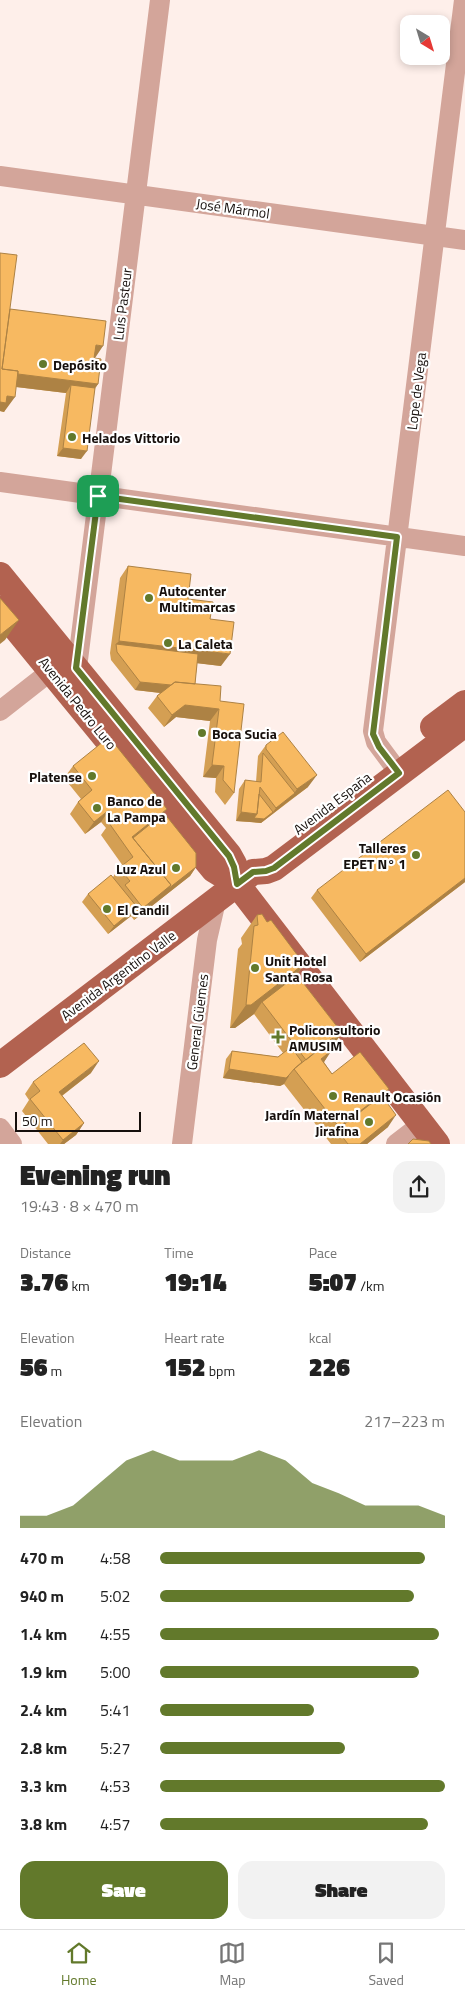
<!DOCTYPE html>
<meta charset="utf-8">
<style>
body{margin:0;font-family:"Titillium Web",sans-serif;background:#f2f2f2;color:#222;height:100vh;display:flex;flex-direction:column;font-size:19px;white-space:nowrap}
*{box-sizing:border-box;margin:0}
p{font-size:16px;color:#767676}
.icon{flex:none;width:28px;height:28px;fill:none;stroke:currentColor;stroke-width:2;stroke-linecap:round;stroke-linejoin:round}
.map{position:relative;height:1144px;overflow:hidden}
.details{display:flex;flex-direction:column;background:#fff;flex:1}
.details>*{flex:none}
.needle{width:32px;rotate:142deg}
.controls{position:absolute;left:400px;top:15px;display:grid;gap:10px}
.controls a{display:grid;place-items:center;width:50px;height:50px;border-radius:10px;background:#fff;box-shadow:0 2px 8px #0003;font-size:25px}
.scale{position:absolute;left:15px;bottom:12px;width:126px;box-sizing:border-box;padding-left:5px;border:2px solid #160f0c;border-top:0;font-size:14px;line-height:18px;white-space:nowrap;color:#160f0c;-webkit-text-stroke:4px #fff;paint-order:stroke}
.pin{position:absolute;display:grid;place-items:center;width:42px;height:42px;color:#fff;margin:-21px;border-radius:10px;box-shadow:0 2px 8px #0006}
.round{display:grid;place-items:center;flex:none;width:52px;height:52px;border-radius:15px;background:#f2f2f2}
.headline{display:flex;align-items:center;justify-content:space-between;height:85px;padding:0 20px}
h1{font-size:28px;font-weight:800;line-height:38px}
.figures{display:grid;grid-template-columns:repeat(3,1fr);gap:8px;height:85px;padding:5px 20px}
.figures div{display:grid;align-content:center}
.figures b{font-size:25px;font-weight:800}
.figures small{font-size:14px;font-weight:400}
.figures p{font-size:14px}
.chart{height:140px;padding:10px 20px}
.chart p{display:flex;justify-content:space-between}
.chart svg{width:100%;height:90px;margin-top:5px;fill:#62792b;opacity:.7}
.button{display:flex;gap:10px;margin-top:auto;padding:10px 20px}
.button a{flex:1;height:58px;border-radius:15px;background:#62792b;color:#fff;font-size:20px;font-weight:800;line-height:58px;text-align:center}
.button a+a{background:#f2f2f2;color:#222}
ul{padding:0 20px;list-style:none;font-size:16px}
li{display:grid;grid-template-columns:80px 60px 1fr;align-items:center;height:38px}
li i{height:12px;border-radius:6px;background:#62792b}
.tab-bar{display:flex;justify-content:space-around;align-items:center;height:70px;border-top:1px solid #e0e0e0;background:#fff;font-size:14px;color:#767676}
.tab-bar a{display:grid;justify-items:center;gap:2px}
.tab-bar .selected{color:#62792b}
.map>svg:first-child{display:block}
</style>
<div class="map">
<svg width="465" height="1144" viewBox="0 0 465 1144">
<rect width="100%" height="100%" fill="#feefea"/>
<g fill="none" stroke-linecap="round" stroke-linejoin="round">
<path stroke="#d3a59a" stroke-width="20" d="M0 176 465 240
M0 482 465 546
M77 668 160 0
M0 711 51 671
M399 773 376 742 373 731 464 0
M0 1128 12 1144
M182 1144 207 940 216 901
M396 1144 422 1124"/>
<path stroke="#b26250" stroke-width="26" d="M0 575 229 855 234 864 237 884
M0 609 214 870 237 884 437 1144
M433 727 465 703
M0 1065 253 872 266 871 274 868 465 724"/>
</g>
<path fill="#d49f53" d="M10 309 95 358 98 384 95 388 81 459 57 456 66 393 16 387 4 412 0 411Z
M128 566 188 599 210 619 221 666 197 663 195 684 220 701 234 793 225 805 215 792 216 778 203 777 210 721 176 717 164 727 148 708 157 696 160 693 135 690 111 660 110 653 120 578Z
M266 745 308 787 261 823 236 821 239 789 245 780 256 782 258 756Z
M73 766 164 813 196 867 190 876 134 920 131 916 108 934 82 902 88 894 113 877 119 868 123 866 101 835 106 828 101 822 85 834 70 814 78 802 81 799 64 778Z
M465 882 360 962 311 898 317 890Z
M257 915 267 922 304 964 297 975 342 1033 333 1046 324 1062 332 1074 386 1092 389 1106 388 1127 367 1144H331L284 1084 280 1086 223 1078 226 1059 232 1051 278 1057 283 1053 254 1014 235 1028H230L238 949 242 944 241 938Z
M91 1073 62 1096 84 1123 76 1135 64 1144H48L22 1111 29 1100 25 1094 33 1082Z"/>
<path fill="#ad8244" d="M96 345 103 346 95 358 87 357Z
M0 372 98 384 90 396 71 385 66 393 0 385Z
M7 396 15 397 4 412 0 411V402Z
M63 448 87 451 81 459 57 456Z
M19 620 5 640 0 644V635Z
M119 641 230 654 221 666 118 654 116 644Z
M140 682 194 688 188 696 135 690Z
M185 705 219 709 210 721 176 717 164 727 172 715Z
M212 765 224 766 216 778 203 777Z
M317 775 308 787 289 801 297 789Z
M295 793 289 801 261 823 251 822 254 818 273 812 276 808Z
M167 809 158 821 132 842V837Z
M109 810 101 822 85 834 94 822Z
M241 812 257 814 251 822 236 821Z
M196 867 190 876 134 920 143 908 171 885Z
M465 878V882L360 962 366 954Z
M137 907 131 916 108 934 114 926Z
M304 964 288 987 262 1002 254 1014 235 1028H230L246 1005Z
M342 1033 333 1045 298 1072 306 1061Z
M332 1050 322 1065 321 1059Z
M99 1061 91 1073 51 1104 59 1092Z
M229 1069 289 1076 284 1084 280 1086 223 1078Z
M389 1089 378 1104 337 1130 339 1127Z
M396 1115 388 1127 367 1144H360Z
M84 1123 76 1135 64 1144H60L63 1140Z"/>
<path fill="#f7b961" stroke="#ad8244" d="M0 253 17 255 2 369 18 371 15 397 7 396 6 403 0 402Z
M10 309 106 321 103 346 96 345 94 358 101 359 98 384 18 374V371L2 369Z
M71 385 95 388 87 451 63 448Z
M128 566 191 574 188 599 213 602 210 619 234 622 230 654 119 641Z
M0 598 19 620 0 635Z
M116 644 198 654 195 684 175 682 171 685 140 682 117 652Z
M175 682 221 686 220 701 244 704 234 793 223 780 224 766 212 765 219 709 185 705 172 715 157 696Z
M283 732 317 775 297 789 266 749V745Z
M109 737 167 809 132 837 171 885 143 908 125 885 130 881 119 868 133 857 109 823 115 818 109 810 94 822 78 802 92 790 73 766Z
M263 753 295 793 276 808 260 787 257 814 241 812 245 780 261 782Z
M448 790 465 812V878L366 954 317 890Z
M259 794 273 812 264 819 254 818 257 814Z
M164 813 196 853V867L168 889 171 885 133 838Z
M111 875 137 907 114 926 88 894Z
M262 914 267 922 271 920 304 964 251 1005H246L254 926 258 925 257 915Z
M297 975 342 1033 333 1040V1038L306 1060 262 1002Z
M333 1038 332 1050 321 1059 332 1074 360 1052 389 1089 339 1127 294 1069Z
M84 1043 99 1061 59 1092 84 1123 63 1140 30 1099 40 1091 33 1082Z
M291 1047 302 1062 294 1069 289 1075 286 1078 229 1069 232 1051 278 1057Z
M386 1092 393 1100 388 1104 396 1115 360 1144H348L337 1130Z
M413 1139 429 1141 431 1144H408Z"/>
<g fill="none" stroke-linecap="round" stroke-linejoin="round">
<g stroke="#fff" stroke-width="10">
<path id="route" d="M98 496 397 537 373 734 379 747 399 773 274 868 266 871 253 872 237 884 234 867 229 856 76 668Z"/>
</g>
<use href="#route" stroke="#62792b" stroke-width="6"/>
</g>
<g fill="#62792b" stroke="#fff" stroke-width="2">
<circle cx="43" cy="364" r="5"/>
<circle cx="72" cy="437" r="5"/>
<circle cx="149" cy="598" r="5"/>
<circle cx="168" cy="643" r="5"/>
<circle cx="202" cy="733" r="5"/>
<circle cx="92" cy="776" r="5"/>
<circle cx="97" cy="808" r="5"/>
<circle cx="416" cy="855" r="5"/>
<circle cx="176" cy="868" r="5"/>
<circle cx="107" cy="909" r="5"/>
<circle cx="255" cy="968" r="5"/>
<path d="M275.5 1029.5h5v5h5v5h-5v5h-5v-5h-5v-5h5z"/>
<circle cx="333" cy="1096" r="5"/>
<circle cx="369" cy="1122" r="5"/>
</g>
<g text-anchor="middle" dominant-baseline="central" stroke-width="4.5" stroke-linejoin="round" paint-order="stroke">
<g font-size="14" fill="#160f0c" stroke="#fff">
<text transform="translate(233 208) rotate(8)">José Mármol</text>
<text transform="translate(122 304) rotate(-83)">Luis Pasteur</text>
<text transform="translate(416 391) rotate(-83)">Lope de Vega</text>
<text transform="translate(78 703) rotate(51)">Avenida Pedro Luro</text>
<text transform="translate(332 803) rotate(-37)">Avenida España</text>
<text transform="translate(118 975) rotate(-37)">Avenida Argentino Valle</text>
<text transform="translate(197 1022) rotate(-83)">General Güemes</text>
</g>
<g font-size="14" font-weight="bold" fill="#160f0c" stroke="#fff" text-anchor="start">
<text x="53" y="364">Depósito</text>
<text x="82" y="437">Helados Vittorio</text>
<text x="159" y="590">Autocenter<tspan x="159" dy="16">Multimarcas</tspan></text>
<text x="178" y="643">La Caleta</text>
<text x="212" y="733">Boca Sucia</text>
<text x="82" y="776" text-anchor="end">Platense</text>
<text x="107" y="800">Banco de<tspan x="107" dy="16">La Pampa</tspan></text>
<text x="406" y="847" text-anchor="end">Talleres<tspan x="406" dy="16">EPET N° 1</tspan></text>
<text x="166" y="868" text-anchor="end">Luz Azul</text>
<text x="117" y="909">El Candil</text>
<text x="265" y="960">Unit Hotel<tspan x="265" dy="16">Santa Rosa</tspan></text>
<text x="289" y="1029">Policonsultorio<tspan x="289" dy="16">AMUSIM</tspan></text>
<text x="343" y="1096">Renault Ocasión</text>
<text x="359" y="1114" text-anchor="end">Jardín Maternal<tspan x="359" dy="16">Jirafina</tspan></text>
</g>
</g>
</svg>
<div class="controls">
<a><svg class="needle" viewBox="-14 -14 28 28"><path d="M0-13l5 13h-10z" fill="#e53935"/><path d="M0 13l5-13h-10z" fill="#767676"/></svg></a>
</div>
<div class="scale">50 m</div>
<div class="pin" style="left:98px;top:496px;background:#1e9e55"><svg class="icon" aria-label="arrive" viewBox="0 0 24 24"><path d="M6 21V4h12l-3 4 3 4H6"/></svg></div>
</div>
<section class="details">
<div class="headline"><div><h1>Evening run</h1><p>19:43 · 8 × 470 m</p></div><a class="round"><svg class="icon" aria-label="share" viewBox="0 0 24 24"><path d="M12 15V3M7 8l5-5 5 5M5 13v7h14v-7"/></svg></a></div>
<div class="figures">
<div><p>Distance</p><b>3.76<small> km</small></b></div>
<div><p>Time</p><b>19:14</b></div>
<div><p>Pace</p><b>5:07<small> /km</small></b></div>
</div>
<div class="figures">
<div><p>Elevation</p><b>56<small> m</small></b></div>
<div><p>Heart rate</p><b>152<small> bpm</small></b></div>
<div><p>kcal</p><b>226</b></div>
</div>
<div class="chart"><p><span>Elevation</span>217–223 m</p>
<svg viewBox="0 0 160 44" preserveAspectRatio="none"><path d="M0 44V38L10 38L20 33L30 22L40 11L50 6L60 11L70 11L80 11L90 6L100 11L110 22L120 27L130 33L140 33L150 33L160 38V44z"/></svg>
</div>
<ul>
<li><b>470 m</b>4:58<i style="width:93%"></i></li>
<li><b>940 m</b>5:02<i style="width:89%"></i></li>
<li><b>1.4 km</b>4:55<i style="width:98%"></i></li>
<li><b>1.9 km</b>5:00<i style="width:91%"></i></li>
<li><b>2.4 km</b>5:41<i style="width:54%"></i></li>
<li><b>2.8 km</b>5:27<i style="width:65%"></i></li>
<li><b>3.3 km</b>4:53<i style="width:100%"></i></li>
<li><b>3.8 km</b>4:57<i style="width:94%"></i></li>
</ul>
<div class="button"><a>Save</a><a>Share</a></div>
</section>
<nav class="tab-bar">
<a class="selected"><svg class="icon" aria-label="home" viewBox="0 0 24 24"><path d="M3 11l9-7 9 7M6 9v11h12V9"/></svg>Home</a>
<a><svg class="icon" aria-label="map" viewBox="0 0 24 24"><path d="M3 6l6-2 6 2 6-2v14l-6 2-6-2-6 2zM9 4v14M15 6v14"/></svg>Map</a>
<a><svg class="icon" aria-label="saved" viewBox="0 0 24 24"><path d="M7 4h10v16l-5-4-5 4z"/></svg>Saved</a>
</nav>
